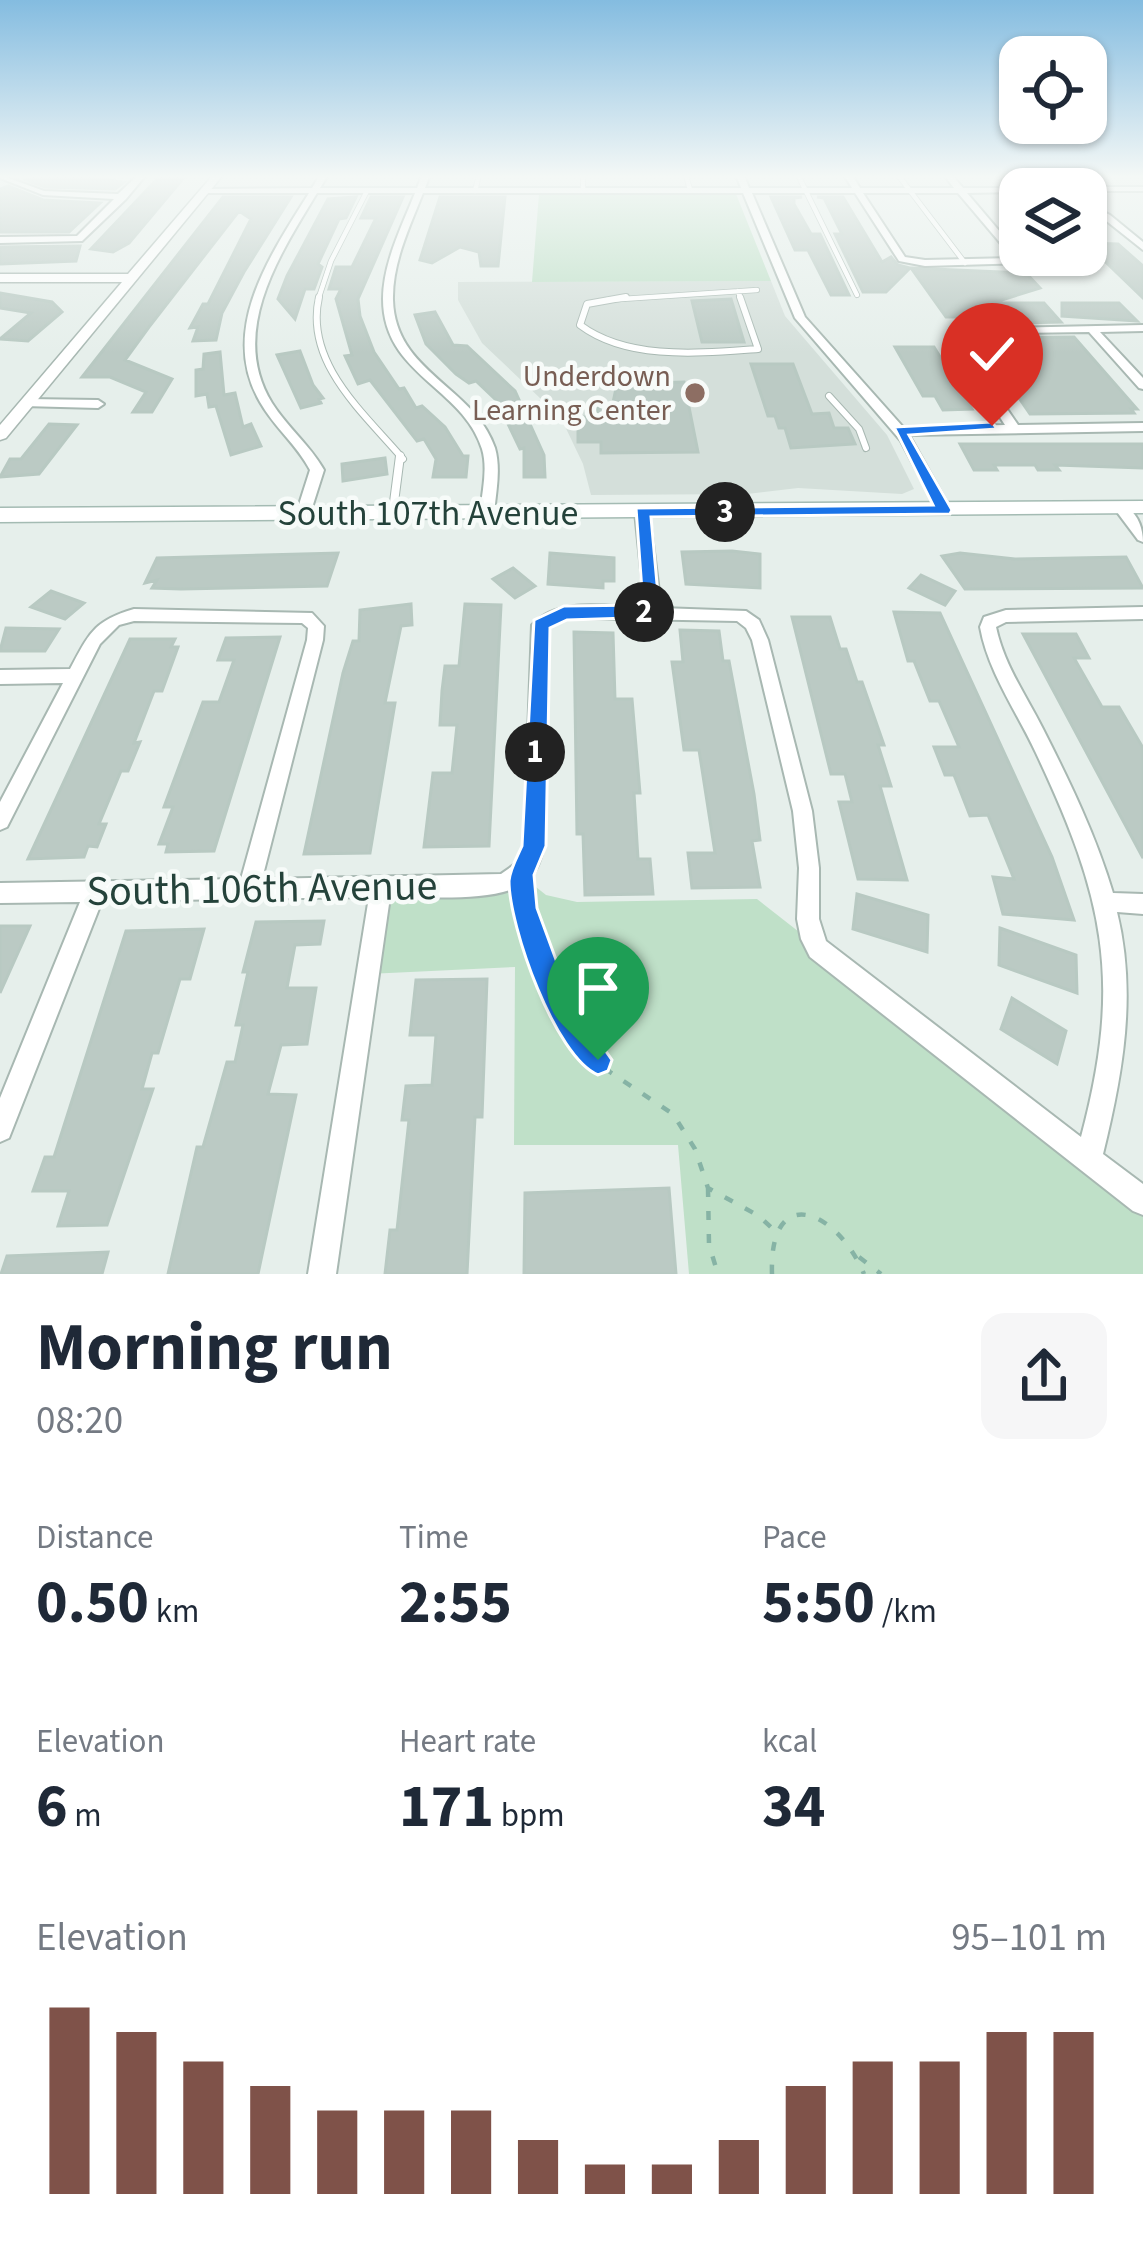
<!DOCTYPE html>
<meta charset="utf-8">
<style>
body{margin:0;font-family:"Source Sans 3",sans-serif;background:#f6f6f7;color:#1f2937;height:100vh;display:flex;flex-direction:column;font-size:45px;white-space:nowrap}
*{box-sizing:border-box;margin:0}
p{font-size:39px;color:#747a83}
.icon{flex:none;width:66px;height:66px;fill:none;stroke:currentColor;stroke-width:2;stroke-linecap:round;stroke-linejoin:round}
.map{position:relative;height:1274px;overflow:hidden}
.drawer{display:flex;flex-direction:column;background:#fff;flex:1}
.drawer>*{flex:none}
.tools{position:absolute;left:999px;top:36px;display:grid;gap:24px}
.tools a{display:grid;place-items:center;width:108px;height:108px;border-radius:24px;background:#fff;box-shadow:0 3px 9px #0004;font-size:60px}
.pin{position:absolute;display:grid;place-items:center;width:102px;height:102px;color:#fff;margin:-123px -51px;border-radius:50% 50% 50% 0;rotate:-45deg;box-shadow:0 0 12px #0007}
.pin .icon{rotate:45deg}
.km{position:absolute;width:60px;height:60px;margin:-30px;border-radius:50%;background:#222;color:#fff;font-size:33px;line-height:60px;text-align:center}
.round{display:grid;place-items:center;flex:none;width:126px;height:126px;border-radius:24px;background:#f6f6f7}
.head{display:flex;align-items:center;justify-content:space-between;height:204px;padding:0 36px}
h1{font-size:66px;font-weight:700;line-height:90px}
.stats{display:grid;grid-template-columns:repeat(3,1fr);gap:18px;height:204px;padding:12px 36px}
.stats div{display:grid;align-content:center}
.stats b{font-size:60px;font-weight:700}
.stats small{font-size:33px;font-weight:400}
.stats p{font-size:33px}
.chart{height:336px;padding:24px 36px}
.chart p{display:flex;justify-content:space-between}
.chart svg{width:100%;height:216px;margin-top:12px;stroke:#7f5249;stroke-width:6}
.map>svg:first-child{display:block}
</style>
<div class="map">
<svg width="1143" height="1274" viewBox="0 0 1143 1274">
<rect width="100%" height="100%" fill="#e6efeb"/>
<path fill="#d4dfda" d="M771 281 785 316 887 435 914 489 902 494 798 488 747 494 591 495 583 464 561 418 482 343 458 300V282Z"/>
<path fill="#bfe0c8" d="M539 194H736L771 281 532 282Z
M521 875 546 895 577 902 757 899 1143 1201V1274H689L678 1145H514L515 967 368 974 381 887Z"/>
<path fill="#bbcac4" stroke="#b8c9c2" stroke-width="3" d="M42 175H62L124 182 115 189 45 187 26 180Z
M161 175H186L129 243 113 252 91 249Z
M8 186 43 200 100 203 69 232H0V189Z
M223 197H291L244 272 222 313 216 340 193 341 198 327 190 328 203 304H208L251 219 239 211 149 327 125 360 172 379 152 412H133L146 392 110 377H82Z
M356 197 346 218 339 219 318 264 322 267 314 289H305L295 319 278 299 287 276 328 199Z
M371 197H403L358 299 360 316 374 352 399 389 404 388 416 408 422 406 445 427 463 456H468L466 477H433L436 459 424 439 417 441 370 380 358 384 345 356 352 355 336 299 341 289H329L336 267H352L376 218H361Z
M440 197H505L498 266H481L479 252 460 247 432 263 420 260Z
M771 197H802L794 198V204L811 234H820L849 295H831L808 250H795Z
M817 197H843L882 262 891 257 898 265 910 268 886 292H863L835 234H842L824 198Z
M1086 243 1118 244 1143 266V298Z
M80 246 76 261 0 264V247Z
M911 268 1026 273 1040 288 992 303H1044L1061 322 968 324 964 317H946Z
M0 293 52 302 62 312 28 341 0 339 31 313 0 308Z
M731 299 744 342H702L692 301Z
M1062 303H1119L1137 321 1062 316Z
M435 312 453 345 467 346 515 391 544 455 545 477H524V448L520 449 497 401 476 381 469 383 456 374 426 344 415 315Z
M1074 337 1137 409H1131L1134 413 1030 414 978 338Z
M895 347H934L972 409 943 410 935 396H923Z
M300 351 313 385 323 398 319 399 321 403 301 408 277 355Z
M220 352 224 395 235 393 243 427 251 424 261 446 231 455 216 406 209 407 207 394 196 396V370L203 369 204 354Z
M751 364H793L812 414 829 413 834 428H848L855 444 791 448 785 428H779L775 416H768Z
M684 382 698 452 601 453V442H578V417H597L596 407H612L617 384Z
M49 424 77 425 39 474 0 477 10 459H21Z
M960 444H1143V468L1055 465 1059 470H1038L1035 465H994L997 470H974Z
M385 458 387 474 343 481 342 464Z
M732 551 760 554V588L686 584 682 552Z
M338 553 327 586 181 589 152 588 157 580 145 583 157 558Z
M550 553 614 558V581H603V588L548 584Z
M960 553 1015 559 1126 557 1143 588 965 589 942 556Z
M513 568 535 586 515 598 493 579Z
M921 575 955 591 945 605 909 588Z
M51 591 84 603 65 619 31 607Z
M411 604 412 625 401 626 385 703H395L370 853 304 854 343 673 353 641H359L360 610Z
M465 604 501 605 489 846 424 847 433 773H452L457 725H440L442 691 445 666H459Z
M894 612 940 613 1052 857 1074 920 1003 914 993 877 1014 879 988 815 970 816 954 775H945L934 747H959L939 701H930L914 661H908Z
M792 617H830L840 649H846L857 682H862L884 745H878L891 786H880L907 880 858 879 839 802H852L845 774H831Z
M6 628 59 629 45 651H0Z
M680 630 719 631 723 661H729L754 794 760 840 752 841 760 887 692 888 688 853H715L699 750H684L672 662H683Z
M574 632 613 633 615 699H632L640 793H634L638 859H650L653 894 585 895 583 834H577Z
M1023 634H1076L1089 658H1074L1102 707H1119L1143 748V858Z
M280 637 214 851 166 852 168 844H159L173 807H164L203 702H219L234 660H218L226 638Z
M130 639H175L171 647H178L162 691H154L134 743 140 742 128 771H121L99 824H106L97 847 88 846 84 857 28 859Z
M857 894 928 915 927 952 853 929Z
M324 921 320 944 295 945 287 988H316L307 1044 281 1045 268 1094 296 1095 258 1274H168L197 1147H203L227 1062H235L243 1025H236L248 972H243L256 922Z
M0 926H30L0 993Z
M1000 928 1076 955 1077 993 999 965Z
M204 929 190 979H180L158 1053H152L142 1089H153L107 1225 58 1226 69 1191H33L45 1157H54L126 931Z
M487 979 482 1117H475L467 1274H385L390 1230H397L409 1120H402L406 1086 432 1085 436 1035H410L416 980Z
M1012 998 1066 1031 1057 1064 1001 1029Z
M669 1188 676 1274H524L525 1193Z
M108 1252 102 1274H1L7 1256Z"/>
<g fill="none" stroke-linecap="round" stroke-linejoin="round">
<g stroke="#a8b8b2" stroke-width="6">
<path id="service-far2" d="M583 175V191
M686 175 690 190
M798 175 857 295
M898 175 965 263
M1001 175 1016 190
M475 191 479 175
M738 291 741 300
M318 300 331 261 367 191
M607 300 757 290"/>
</g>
<g stroke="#a8b8b2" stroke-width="8">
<path id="service-far1" d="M319 297C304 363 364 413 403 459
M626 297 587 304 580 325C628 361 701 353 758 349L740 297
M829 396 859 429 866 448"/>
</g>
<g stroke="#a8b8b2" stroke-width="10">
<path id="service" d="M393 510 400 456"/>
</g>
<g stroke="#a8b8b2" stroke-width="4">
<path id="minor" d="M0 175 44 191 118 194 138 175H146L126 199 82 241 0 243V237L77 236 114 199 43 195 0 178Z
M320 175H328L320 188H417L422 175H430L425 188H741L736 175H744L749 188H852L844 175H852L860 188H954L944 175H952L963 188H1023L1020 192 967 193 1023 259V263L925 266 899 261 855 193H752L805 317 903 427 1005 425 949 339 950 329 1143 325V331L1100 332 1143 378V389L1139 388 1089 332 959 334V339L1018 425 1143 423V431L909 435 951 510 944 514 939 513 901 441 795 318 743 193H423C410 226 392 263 393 300 395 373 474 386 495 448 501 469 496 492 494 513L487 517 482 516 480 513C482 492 488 469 482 449 463 387 383 375 383 299 383 263 402 226 415 193H317C280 254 228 332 272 403 287 427 310 445 324 470L310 514 303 518 298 517 296 514 310 470C297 445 274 427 260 402 218 330 271 254 309 193H204L200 191 204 189 312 188ZM863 193H958L1013 258 925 260 905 257Z
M1086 187H1143V191H1086V189H1082Z
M1086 203 1110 215 1143 242V250L1104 219 1086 209Z
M27 399 98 400 104 404 98 408 23 406 21 403Z
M1121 504C1136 510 1143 526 1143 542L1138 540 1114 508Z
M642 508 649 512 661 608 746 611 759 620 768 640 812 811 819 868V919L826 941 1081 1137C1123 980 1104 897 1036 753 1017 712 988 672 980 627L984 617 1006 610 1143 607V619L1006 622 996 627C1004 665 1026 695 1043 729 1070 782 1096 836 1113 893L1143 894V914L1117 912C1137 994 1123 1073 1103 1154L1143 1184V1215L1133 1211 810 957 801 939 797 919 799 868 793 811 752 640 746 628 737 621 574 618 558 620 548 627 544 846C541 859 537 872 527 881 500 904 425 896 390 897L336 1274H308L369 897 102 901 9 1138 0 1142V1098L80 902 0 903V883L241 879 307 640 308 628 302 623 134 621 119 625 100 644 7 827 0 830V802L63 683 0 684V670L70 669C89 634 93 621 134 609L312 613 324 626 323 640 262 879 501 874 518 862 524 846 532 625C558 596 608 607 645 608L635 512Z"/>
</g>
<g stroke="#a8b8b2" stroke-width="3">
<path id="tertiary" d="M213 175H223L6 438 0 440V425L122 282H0V274H128Z"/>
</g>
<g stroke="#a4bbb3" stroke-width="3">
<path id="secondary" d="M1143 501V513L0 522V508Z"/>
</g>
<path stroke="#86b3a5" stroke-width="3" stroke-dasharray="3 4.5" stroke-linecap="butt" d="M523 895 529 931"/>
<path stroke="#86b3a5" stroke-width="4.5" stroke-dasharray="9 14" stroke-linecap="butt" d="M529 928 549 988 574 1032 610 1072 673 1114 695 1149 708 1188 759 1216 776 1232
M708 1188 709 1245 718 1274
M859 1257 881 1274
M772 1274C769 1180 838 1211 864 1274"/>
<use href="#service-far2" stroke="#fff" stroke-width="4.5"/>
<use href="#service-far1" stroke="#fff" stroke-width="6"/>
<use href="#service" stroke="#fff" stroke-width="8"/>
<use href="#minor" fill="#fff" fill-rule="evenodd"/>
<use href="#tertiary" fill="#fff" fill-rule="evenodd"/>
<use href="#secondary" fill="#fff" fill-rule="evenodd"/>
</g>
<linearGradient id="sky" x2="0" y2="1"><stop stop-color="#84bce0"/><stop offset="0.5" stop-color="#f4f8f6"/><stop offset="1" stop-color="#f4f8f6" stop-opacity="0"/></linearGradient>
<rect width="1143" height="353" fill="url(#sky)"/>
<path fill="#1a73e8" stroke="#fff" stroke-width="3" d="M992 422 997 429 909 435 952 510 950 514 651 517 660 617 567 620 550 628 546 846 534 875 537 908 572 1003 612 1060 608 1071 598 1075C555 1057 509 926 509 881 510 869 517 857 522 846L534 620 564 606 643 605 636 508 933 505 894 427Z"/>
<circle fill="#8d6e63" stroke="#f7fbf9" stroke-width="4.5" cx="695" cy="393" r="12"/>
<g text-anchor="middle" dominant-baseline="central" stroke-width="9" stroke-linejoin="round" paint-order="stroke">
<g font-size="30" fill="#785e54" stroke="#f7fbf9" text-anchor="end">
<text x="671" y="376">Underdown<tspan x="671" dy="34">Learning Center</tspan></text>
</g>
<g font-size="36" fill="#24423a" stroke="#f7fbf9">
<text x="428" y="513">South 107th Avenue</text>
</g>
<g font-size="42" fill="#24423a" stroke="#f7fbf9">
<text transform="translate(262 889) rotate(-1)">South 106th Avenue</text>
</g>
</g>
</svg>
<div class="tools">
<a><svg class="icon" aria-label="locate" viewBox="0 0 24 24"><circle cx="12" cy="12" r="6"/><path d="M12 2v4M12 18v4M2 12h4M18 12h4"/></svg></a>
<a><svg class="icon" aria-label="layers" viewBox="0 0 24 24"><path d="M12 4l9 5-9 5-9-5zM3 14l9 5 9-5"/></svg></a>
</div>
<div class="pin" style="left:598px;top:1060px;background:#1e9e55"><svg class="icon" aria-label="arrive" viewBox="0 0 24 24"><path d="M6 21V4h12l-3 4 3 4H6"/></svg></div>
<div class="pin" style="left:992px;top:426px;background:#d93025"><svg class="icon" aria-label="check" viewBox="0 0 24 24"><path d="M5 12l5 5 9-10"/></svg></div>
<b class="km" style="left:535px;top:752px">1</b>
<b class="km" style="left:644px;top:612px">2</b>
<b class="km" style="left:725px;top:512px">3</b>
</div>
<section class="drawer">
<div class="head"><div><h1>Morning run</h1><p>08:20</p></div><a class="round"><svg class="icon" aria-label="share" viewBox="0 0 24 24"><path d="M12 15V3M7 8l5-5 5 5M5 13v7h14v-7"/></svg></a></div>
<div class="stats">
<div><p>Distance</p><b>0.50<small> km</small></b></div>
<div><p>Time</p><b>2:55</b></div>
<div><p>Pace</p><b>5:50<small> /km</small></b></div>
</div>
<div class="stats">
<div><p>Elevation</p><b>6<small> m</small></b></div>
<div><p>Heart rate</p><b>171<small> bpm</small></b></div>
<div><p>kcal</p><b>34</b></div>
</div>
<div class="chart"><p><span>Elevation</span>95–101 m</p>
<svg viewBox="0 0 160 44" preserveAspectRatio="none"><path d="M5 44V6M15 44V11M25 44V17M35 44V22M45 44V27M55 44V27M65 44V27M75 44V33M85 44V38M95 44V38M105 44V33M115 44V22M125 44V17M135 44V17M145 44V11M155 44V11"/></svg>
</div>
</section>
